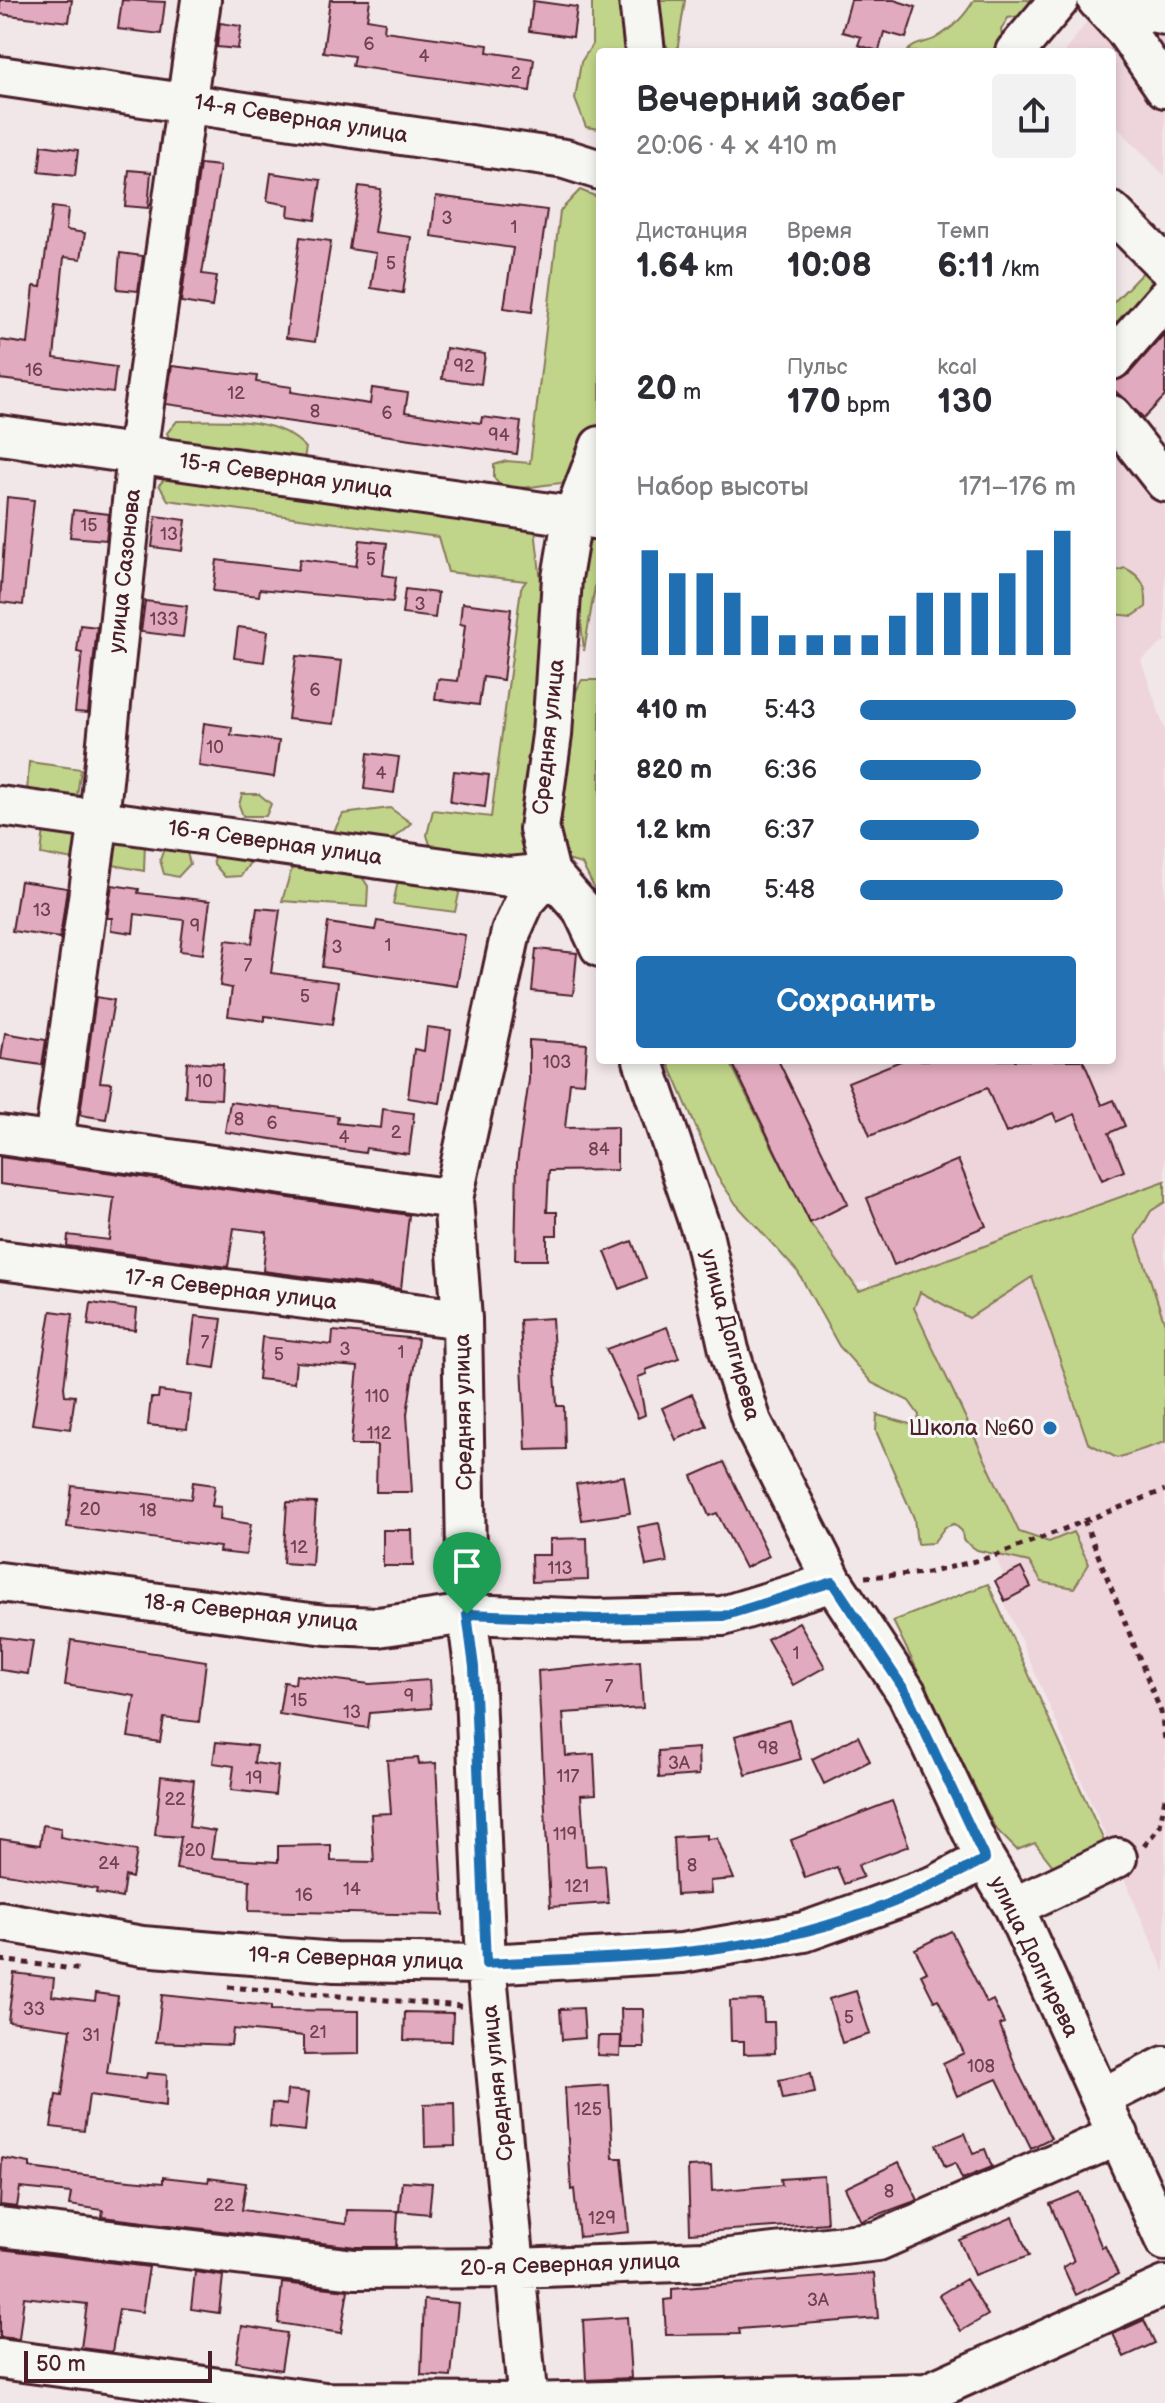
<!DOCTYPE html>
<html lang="ru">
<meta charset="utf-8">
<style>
body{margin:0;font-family:"Balsamiq Sans",sans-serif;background:#f2f2f3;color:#2b2b33;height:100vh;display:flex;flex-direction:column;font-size:30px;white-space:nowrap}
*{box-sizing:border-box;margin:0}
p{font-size:26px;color:#7c7c81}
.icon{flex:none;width:44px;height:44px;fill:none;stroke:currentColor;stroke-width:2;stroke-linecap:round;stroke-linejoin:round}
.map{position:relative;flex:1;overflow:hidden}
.sheet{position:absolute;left:596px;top:48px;width:520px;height:1016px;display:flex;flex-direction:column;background:#fff;border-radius:8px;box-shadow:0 4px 12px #0003}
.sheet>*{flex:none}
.scale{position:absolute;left:24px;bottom:20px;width:188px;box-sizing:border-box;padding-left:8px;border:4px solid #4a1f2b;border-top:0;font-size:22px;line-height:28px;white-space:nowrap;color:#4a1f2b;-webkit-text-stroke:6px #f6f6f2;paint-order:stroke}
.pin{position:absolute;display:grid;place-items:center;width:68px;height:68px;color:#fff;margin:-82px -34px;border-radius:50% 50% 50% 0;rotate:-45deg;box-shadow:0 0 8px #0007}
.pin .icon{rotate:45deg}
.round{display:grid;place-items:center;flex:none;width:84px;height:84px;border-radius:8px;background:#f2f2f3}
.summary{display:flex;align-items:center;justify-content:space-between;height:136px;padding:0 40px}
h1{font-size:36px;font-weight:600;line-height:60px}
.stats{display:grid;grid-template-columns:repeat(3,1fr);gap:12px;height:136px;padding:8px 40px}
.stats div{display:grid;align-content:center}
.stats b{font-size:34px;font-weight:600}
.stats small{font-size:22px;font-weight:400}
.stats p{font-size:22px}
.chart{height:224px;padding:16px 40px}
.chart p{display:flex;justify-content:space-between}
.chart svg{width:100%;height:144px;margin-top:8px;stroke:#1f6fb2;stroke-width:6}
.action{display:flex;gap:16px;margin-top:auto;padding:16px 40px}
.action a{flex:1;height:92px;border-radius:8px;background:#1f6fb2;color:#fff;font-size:32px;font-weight:600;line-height:92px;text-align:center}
ul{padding:0 40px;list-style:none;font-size:26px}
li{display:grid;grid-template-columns:128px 96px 1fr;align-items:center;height:60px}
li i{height:20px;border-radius:10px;background:#1f6fb2}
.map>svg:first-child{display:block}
</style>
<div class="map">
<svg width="1165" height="2403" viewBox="0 0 1165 2403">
<rect width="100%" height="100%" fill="#f2e7e8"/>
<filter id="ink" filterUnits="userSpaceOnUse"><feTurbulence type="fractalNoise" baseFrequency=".0125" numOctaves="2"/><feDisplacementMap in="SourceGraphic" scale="16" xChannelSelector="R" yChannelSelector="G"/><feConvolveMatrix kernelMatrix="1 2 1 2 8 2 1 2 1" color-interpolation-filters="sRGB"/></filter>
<g filter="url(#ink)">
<path fill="#edd5db" d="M1103 0H1165V176L1112 122V52H1064Z
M1112 440 1165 506V641L1141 660 1165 730V1973L995 1581 1004 1576 868 1280 840 1290 731 1060H1112Z"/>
<path fill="#c1d58a" stroke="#867a5a" stroke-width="2" d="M592 0H633L639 52H600V129L586 127 575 99 581 62 592 45Z
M655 0H685L677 52H671L655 28Z
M974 0H1030L1025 15 1008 18 1001 30 1005 52H907C914 42 926 44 936 38 953 28 965 16 974 0Z
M580 190 600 198V432L577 471 564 483C542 484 524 490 502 488L494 478V465L506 461 530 463 560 211Z
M1153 262 1165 277 1112 350V304Z
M177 421C219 421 275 414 306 448L304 459 173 448 167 433Z
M170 473 535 529 545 618 534 859 434 857 427 835 433 810 491 817 521 588 526 581 448 572 438 537 168 500 159 485Z
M600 532V558L584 651 577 583 587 533Z
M1125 568C1143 577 1147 587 1146 607L1133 616 1112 614V572Z
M582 680H600V899L582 864 556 857C559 821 564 704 582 680Z
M29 762 81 769 77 795 66 799 27 792Z
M242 794H259L271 804 266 816H243L239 805Z
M390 808 411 823 380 850 350 848 334 831 343 814Z
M45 821 89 830 84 862 41 854Z
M120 828 145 842 144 871 103 863Z
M165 846 186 849 190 864 178 877 164 874 160 860Z
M212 851 244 852 251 861 241 876 225 877 214 864Z
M294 861 360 874 368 886 367 907 282 901Z
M455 878 460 889 455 912 393 904 398 881Z
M667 1060H729L810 1223 859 1291 1165 1181V1202L1151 1211 1136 1237 1165 1324V1442L1117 1458 1088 1443 1032 1277 969 1318 920 1292 914 1308 1019 1532 1049 1542 1073 1532 1089 1564 1074 1588 1042 1582 1029 1562 977 1550 963 1540 962 1531 954 1524 945 1527 933 1543 917 1544 914 1518 876 1431 877 1415 917 1426 919 1415 909 1401 872 1383 839 1346 798 1272 736 1204 717 1176Z
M988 1584 1104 1841 1097 1850 1053 1866 1035 1843 1017 1850 995 1828 893 1621Z"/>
<path fill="#e2aabe" stroke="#4a1f2b" stroke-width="2" d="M0 0H72L69 22 0 14Z
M122 0 165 2 161 34 118 29Z
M330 0H370L367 19 385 22 384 31 488 45 487 52 534 59 530 91 352 66 354 56 323 52Z
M851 0H894L916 7 906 38 884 32 879 51 858 45 861 37 842 32Z
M533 1 577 7 573 37 529 31Z
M220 23 241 26 238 49 217 47Z
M42 145 78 150 75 176 39 172Z
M200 164 220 166 202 274 217 276 212 307 181 302Z
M129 170 151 172 148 208 125 206Z
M271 173 321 180 315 220 288 216 289 205 267 201Z
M359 186 381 189 374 232 411 237 403 293 371 288 376 253 349 249Z
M436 196 547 210 532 312 504 308 513 248 431 236Z
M52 207 68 209 66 230 85 233 81 259 64 257 54 358 116 367 113 393 0 379V340L28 344 34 286 41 287Z
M300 237 331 241 315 342 286 338Z
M120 253 143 256 138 291 117 289Z
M1165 333V396L1144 418 1112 388V381L1129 374Z
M446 348 485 354 481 384 442 379Z
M172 366 257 376 256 382 292 387 291 392 370 404 372 388 408 393 405 412 481 423 482 417 521 422 517 454 166 404Z
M7 497 34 500 23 605 0 602Z
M73 510 109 514 106 540 70 537Z
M156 516 186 520 182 551 152 547Z
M360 540 387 543 383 575 396 577 393 602 260 589 259 596 213 591 217 560 298 570 300 559 356 566Z
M405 589 438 593 435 618 402 614Z
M145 601 187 606 183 637 141 632Z
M462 603 511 609 503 680 483 677 479 705 435 699 438 679 458 681 465 625 460 624Z
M80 625 97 627 88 713 75 712 82 653 77 652Z
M238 627 268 631 264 662 234 658Z
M296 656 342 661 334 724 288 719Z
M204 723 232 727 231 735 279 741 274 777 199 766Z
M368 753 399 757 394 793 364 789Z
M454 771 489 775 485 807 450 802Z
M20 881 67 888 60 938 12 931Z
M112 885 139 889 138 893 210 901 203 954 180 951 184 920 135 914 133 933 111 930 112 918H107Z
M257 908 280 910 271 973 338 982 332 1025 265 1016V1021L228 1016 232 988 220 986 226 940 252 943Z
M377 921 465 935 457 986 322 967 328 923 375 930Z
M536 949 577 953 573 995 532 991Z
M96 997 114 1000 100 1082 112 1083 106 1119 80 1115Z
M427 1027 451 1030 440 1103 408 1098 414 1049 424 1051Z
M5 1033 46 1040 42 1065 1 1059Z
M529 1040 587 1044 584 1083 570 1082 565 1128 617 1127V1170L549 1171 547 1212H557V1235H547V1260H515L517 1163 529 1080Z
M731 1060H778L848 1204 810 1223Z
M903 1060H1083L1102 1105 1114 1100 1125 1126 1109 1133 1124 1171 1102 1180 1075 1114 1057 1122 1053 1113 1006 1133 987 1088 870 1136 848 1082Z
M187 1062 223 1064 221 1099 185 1097Z
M230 1102 338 1116 337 1123 381 1128 383 1109 414 1113 409 1154 366 1148 365 1153 225 1132Z
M0 1157 409 1215 401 1289 263 1271 267 1232 234 1228 228 1267 67 1246 68 1235 109 1240 114 1198 0 1184Z
M958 1160 986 1226 894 1265 867 1198Z
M632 1241 646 1278 620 1289 605 1252Z
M91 1303 137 1309 135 1330 88 1325Z
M51 1311 73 1314 64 1387 65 1395 75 1396 70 1429 32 1424Z
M195 1316 222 1319 215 1368 189 1364Z
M552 1318 557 1406H564L565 1449 526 1450 520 1320Z
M667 1327 679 1358 646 1370 647 1374 638 1377 645 1415 638 1418 606 1349Z
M333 1331 418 1339 407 1414 412 1492H376L377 1445H351L358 1367 296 1362 294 1383 258 1379 262 1337 332 1345Z
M159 1391 191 1395 187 1429 148 1425 151 1398H158Z
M692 1394 707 1426 676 1440 662 1408Z
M724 1462 769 1556 745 1568 717 1513 709 1516 692 1476Z
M624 1476 630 1513 582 1520 576 1484Z
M193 1482 215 1485 212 1506 221 1507 220 1519 251 1524 246 1555 219 1552 220 1547 67 1527 72 1486 191 1499Z
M287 1502 316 1503 312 1565 283 1563Z
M659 1523 667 1562 646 1566 638 1527Z
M383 1530H412L413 1566H383Z
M587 1538 588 1580 532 1582 531 1555H550V1539Z
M1021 1568 1031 1587 1005 1601 995 1581Z
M799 1622 825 1667 793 1685 767 1639Z
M0 1637 33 1641 28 1674 0 1670Z
M71 1640 206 1661 199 1722 164 1718 160 1742 128 1737 135 1696 65 1685Z
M640 1661 643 1708 563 1713 566 1756 594 1754 596 1794 581 1795 586 1866 605 1865 608 1903 550 1907 538 1671Z
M296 1675 370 1684 429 1680 431 1708 370 1713 368 1728 279 1714 284 1682 295 1684Z
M789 1720 801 1759 746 1775 735 1736Z
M858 1736 870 1761 824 1784 812 1759Z
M216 1742 256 1746 254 1763 278 1766 275 1795 231 1790 234 1766 213 1763Z
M698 1748 699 1775 659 1778 658 1751Z
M418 1758 419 1764 436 1763 444 1915 249 1911 250 1880 176 1869 181 1837 155 1835 161 1776 194 1780 189 1827 215 1831 211 1858 278 1862V1846L331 1845V1861L374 1862 371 1814 391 1813 387 1760Z
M892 1801 909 1846 858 1865 863 1877 844 1884 837 1867 805 1878 791 1840Z
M43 1825 61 1828 60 1837 137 1851 132 1878 125 1876 122 1898 96 1893 97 1889 0 1873V1839L40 1845Z
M707 1835V1839L717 1838 734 1879 710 1881 711 1893 676 1895 673 1837Z
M951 1931 987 2003 993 2000 1004 2023 1000 2025 1017 2070 1051 2138 1031 2148 997 2079 957 2096 943 2063 964 2053 938 1999 934 2001 921 1975 927 1972 915 1949Z
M14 1973 54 1978 52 1996 95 2001 96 1993 118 1996 107 2073 146 2078 147 2073 167 2075 166 2106 89 2095 84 2131 51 2127 56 2095 62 2096 71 2029 8 2021Z
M856 1991 870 2034 842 2043 829 1999Z
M162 1995 271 2006V2010L359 2011V2054L304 2055V2036L233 2029 231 2045 156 2042Z
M763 2000 764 2022H774L775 2053 744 2054V2041H731L730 2001Z
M583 2008 585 2038 562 2040 560 2009Z
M621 2009H643L644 2048H622Z
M405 2012 453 2013 452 2041 404 2040Z
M598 2036H621L620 2056 597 2055Z
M811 2073 815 2093 783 2099 779 2080Z
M609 2085 613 2158H622L629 2232 579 2237 574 2189 571 2190 565 2088Z
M287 2090 309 2092 305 2131 270 2127 272 2103 286 2105Z
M454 2103 455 2146 425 2147 424 2104Z
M965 2133 973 2153 985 2149 992 2167 962 2179 955 2163 945 2167 936 2145Z
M2 2158 30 2163V2168L108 2178 163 2183V2177L208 2182 209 2178 246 2183 242 2210 346 2224 347 2210 398 2211 396 2247H356L102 2217 103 2210 69 2205 71 2193 20 2188 17 2207 0 2205Z
M899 2162 918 2200 861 2221 845 2188Z
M711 2166 712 2191 782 2185 781 2179 824 2176 827 2223 690 2233 688 2167Z
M402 2181 432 2183 429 2214 399 2211Z
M1079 2192 1102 2248 1105 2246 1118 2274 1076 2295 1063 2267 1074 2261 1050 2204Z
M1013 2217 1029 2256 974 2275 959 2240Z
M0 2249 149 2267 142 2312 119 2309 112 2352 81 2348 87 2304 24 2297 19 2339 0 2337Z
M195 2272 223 2276 219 2313 191 2309Z
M874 2273 878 2318 739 2329 740 2334 666 2335 664 2300 672 2299V2289Z
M966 2279 988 2315 961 2331 939 2295Z
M282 2283 348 2290 341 2333 278 2323Z
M424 2300 458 2303 451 2377 421 2375Z
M627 2317 631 2378 586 2380 583 2320Z
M1144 2320 1155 2343 1124 2357 1113 2334Z
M242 2326 287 2333 281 2370 236 2362Z"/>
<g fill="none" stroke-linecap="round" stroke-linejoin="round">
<g stroke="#4a1f2b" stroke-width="44">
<path id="minor" d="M639 0 645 52
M1097 0 1125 30 1165 88
M1111 14 1137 9 1165 15
M1015 52 1059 0
M0 76 565 159 600 170
M1112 212 1165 265
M1112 360 1165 299
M1112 415 1165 482
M0 435 600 520
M600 446 572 519 562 578 552 735 539 829 550 873 582 909 600 947
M0 806 509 877 550 873
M643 1060 704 1238 729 1350 752 1422 833 1582 907 1694 985 1859 1014 1907 1165 2241
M0 1135 453 1199
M54 1142 99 819 137 454 201 0
M0 1260 462 1319
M0 1582 326 1625 378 1627 467 1614 596 1619 723 1616 833 1582
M1014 1907 1117 1858
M0 1921 142 1946 335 1962 486 1964 682 1953 804 1932 936 1885 985 1859
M1101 2098 1165 2066
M0 2227 355 2269 516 2268 704 2261 878 2241 1119 2135
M0 2359 325 2402 528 2403 927 2393 1165 2286
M528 2403 486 1964 474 1667 467 1614 462 1319 453 1199 511 932 525 901 550 873"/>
</g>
<path stroke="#4a1f2b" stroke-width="5" stroke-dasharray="6 6" stroke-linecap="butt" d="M1084 1520 1161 1712 1165 1740
M865 1577 928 1573 994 1556 1165 1490
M1144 1846 1160 1826 1165 1797
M0 1960 83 1970
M228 1987 461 2006"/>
<use href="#minor" stroke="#f6f6f2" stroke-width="38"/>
</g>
</g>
<g fill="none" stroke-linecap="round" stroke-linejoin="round" filter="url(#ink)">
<g stroke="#fff" stroke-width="16">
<path id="route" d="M833 1582 907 1694 985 1859C929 1889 866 1916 803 1932 700 1958 591 1958 486 1964L474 1667 467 1614 596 1619 723 1616Z"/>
</g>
<use href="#route" stroke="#1f6fb2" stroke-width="10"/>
</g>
<circle fill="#1f6fb2" stroke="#f6f6f2" stroke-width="3" cx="1050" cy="1428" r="8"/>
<g text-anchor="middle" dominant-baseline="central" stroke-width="6" stroke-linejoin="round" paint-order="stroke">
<g font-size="18" fill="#704250">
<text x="369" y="44">6</text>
<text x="424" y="56">4</text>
<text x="516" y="73">2</text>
<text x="447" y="218">3</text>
<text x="514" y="227">1</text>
<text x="391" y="263">5</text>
<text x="464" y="366">92</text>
<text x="34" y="370">16</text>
<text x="236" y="393">12</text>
<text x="315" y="411">8</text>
<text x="387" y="413">6</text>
<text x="499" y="435">94</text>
<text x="89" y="525">15</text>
<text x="169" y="534">13</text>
<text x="371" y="559">5</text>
<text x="420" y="604">3</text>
<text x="164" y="619">133</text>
<text x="315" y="690">6</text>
<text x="215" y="747">10</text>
<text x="381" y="773">4</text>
<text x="42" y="910">13</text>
<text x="195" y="926">9</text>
<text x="388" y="945">1</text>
<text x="337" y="947">3</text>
<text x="248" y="965">7</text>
<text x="305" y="996">5</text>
<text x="557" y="1062">103</text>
<text x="204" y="1081">10</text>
<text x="239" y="1119">8</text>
<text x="272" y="1123">6</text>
<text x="396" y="1132">2</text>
<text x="344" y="1137">4</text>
<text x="599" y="1149">84</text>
<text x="205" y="1342">7</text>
<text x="345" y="1349">3</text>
<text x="401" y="1352">1</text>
<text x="279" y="1354">5</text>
<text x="377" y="1396">110</text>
<text x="379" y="1433">112</text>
<text x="90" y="1509">20</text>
<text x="148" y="1510">18</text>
<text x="299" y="1547">12</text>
<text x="560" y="1568">113</text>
<text x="796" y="1653">1</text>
<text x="609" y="1686">7</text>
<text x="409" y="1696">9</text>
<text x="299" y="1700">15</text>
<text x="352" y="1712">13</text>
<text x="768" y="1748">98</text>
<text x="679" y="1763">3А</text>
<text x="568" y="1776">117</text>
<text x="254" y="1778">19</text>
<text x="175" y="1799">22</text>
<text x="565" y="1834">119</text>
<text x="195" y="1850">20</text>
<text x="109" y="1863">24</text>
<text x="692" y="1865">8</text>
<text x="577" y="1886">121</text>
<text x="352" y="1889">14</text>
<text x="304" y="1895">16</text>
<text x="34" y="2009">33</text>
<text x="849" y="2017">5</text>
<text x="318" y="2032">21</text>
<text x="91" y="2035">31</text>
<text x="981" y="2066">108</text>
<text x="588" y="2109">125</text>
<text x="889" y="2191">8</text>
<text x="224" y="2205">22</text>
<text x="602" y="2218">129</text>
<text x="818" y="2300">3А</text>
</g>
<g font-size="22" fill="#4a1f2b" stroke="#f6f6f2">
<text transform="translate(301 119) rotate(9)">14-я Северная улица</text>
<text transform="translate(286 476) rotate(8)">15-я Северная улица</text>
<text transform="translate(125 571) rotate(-84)">улица Сазонова</text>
<text transform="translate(549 737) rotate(-84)">Средняя улица</text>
<text transform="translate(275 843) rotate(8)">16-я Северная улица</text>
<text transform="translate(231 1290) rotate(7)">17-я Северная улица</text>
<text transform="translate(730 1335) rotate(75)">улица Долгирева</text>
<text transform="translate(464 1412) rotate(-91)">Средняя улица</text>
<text transform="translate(251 1613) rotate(6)">18-я Северная улица</text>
<text transform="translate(1034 1957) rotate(64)">улица Долгирева</text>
<text transform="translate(356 1959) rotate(2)">19-я Северная улица</text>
<text transform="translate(498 2083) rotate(-96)">Средняя улица</text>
<text transform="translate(570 2265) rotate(-2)">20-я Северная улица</text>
</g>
<g font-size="22" fill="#4a1f2b" stroke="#f6f6f2" text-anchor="end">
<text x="1034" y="1428">Школа №60</text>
</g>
</g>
</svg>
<div class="scale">50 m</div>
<div class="pin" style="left:467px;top:1614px;background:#1e9e55"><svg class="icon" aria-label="arrive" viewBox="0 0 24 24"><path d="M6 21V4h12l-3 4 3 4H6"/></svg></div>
<section class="sheet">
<div class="summary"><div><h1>Вечерний забег</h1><p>20:06 · 4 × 410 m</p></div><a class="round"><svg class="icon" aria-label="share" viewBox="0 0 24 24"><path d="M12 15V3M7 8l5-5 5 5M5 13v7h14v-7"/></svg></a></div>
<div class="stats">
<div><p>Дистанция</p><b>1.64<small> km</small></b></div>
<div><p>Время</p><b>10:08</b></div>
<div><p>Темп</p><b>6:11<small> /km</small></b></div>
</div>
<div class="stats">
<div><b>20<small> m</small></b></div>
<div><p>Пульс</p><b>170<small> bpm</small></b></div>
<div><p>kcal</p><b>130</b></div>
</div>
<div class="chart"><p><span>Набор высоты</span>171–176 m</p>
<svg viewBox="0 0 160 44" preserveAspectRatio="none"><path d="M5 44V12M15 44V19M25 44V19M35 44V25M45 44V32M55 44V38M65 44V38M75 44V38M85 44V38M95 44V32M105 44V25M115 44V25M125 44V25M135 44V19M145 44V12M155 44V6"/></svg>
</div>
<ul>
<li><b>410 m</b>5:43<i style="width:100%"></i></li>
<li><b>820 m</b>6:36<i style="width:56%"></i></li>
<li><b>1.2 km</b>6:37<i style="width:55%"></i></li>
<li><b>1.6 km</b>5:48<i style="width:94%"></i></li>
</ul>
<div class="action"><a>Сохранить</a></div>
</section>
</div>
